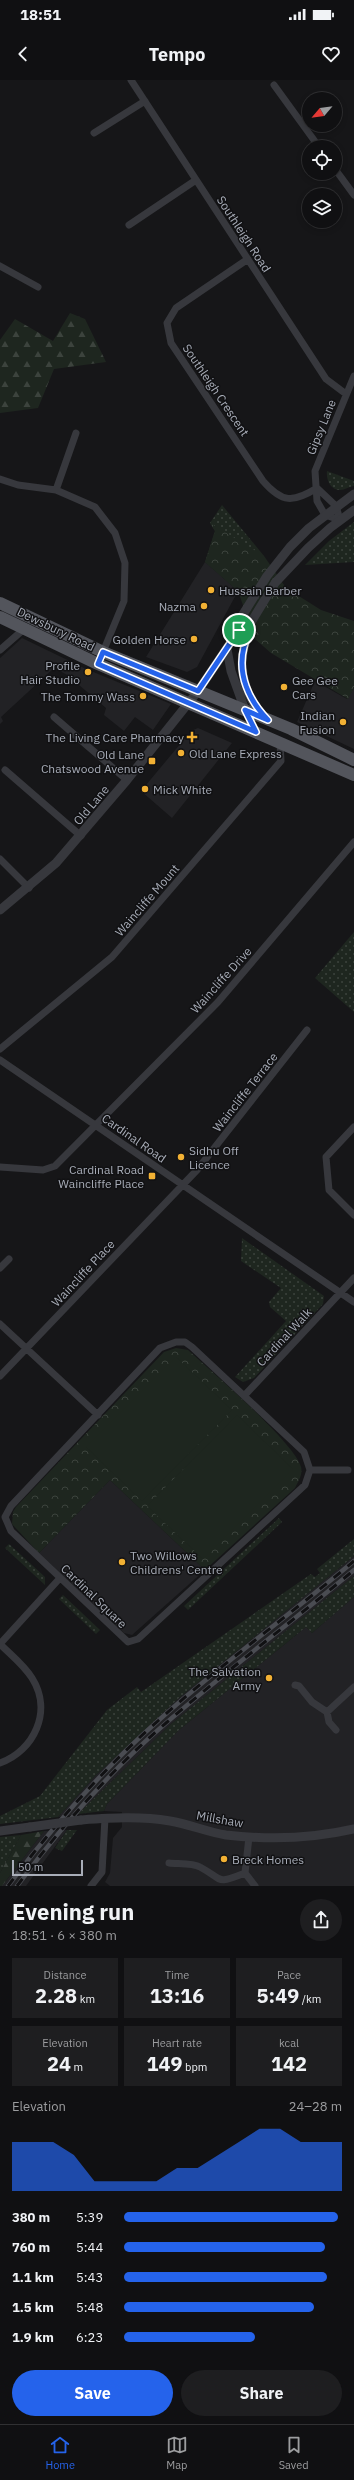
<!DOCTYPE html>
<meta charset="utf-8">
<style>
body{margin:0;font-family:"IBM Plex Sans",sans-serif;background:#1e1e20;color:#f1f3f6;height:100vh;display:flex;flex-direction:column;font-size:15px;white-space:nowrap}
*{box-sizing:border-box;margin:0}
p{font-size:13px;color:#9c9d9f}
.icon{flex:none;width:22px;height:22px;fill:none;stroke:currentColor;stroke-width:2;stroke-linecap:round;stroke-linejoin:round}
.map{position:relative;height:1806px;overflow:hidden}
.drawer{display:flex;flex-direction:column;background:#101012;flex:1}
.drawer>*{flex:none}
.needle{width:26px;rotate:241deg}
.buttons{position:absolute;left:302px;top:12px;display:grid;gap:8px}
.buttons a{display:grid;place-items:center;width:40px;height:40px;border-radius:50%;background:#101012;box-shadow:0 2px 6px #0003,0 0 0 1px #303032;font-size:20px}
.scale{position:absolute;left:12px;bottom:10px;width:71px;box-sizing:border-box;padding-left:4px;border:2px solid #a8adb8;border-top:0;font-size:11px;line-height:14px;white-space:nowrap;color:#a8adb8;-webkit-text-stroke:3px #111113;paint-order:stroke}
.pin{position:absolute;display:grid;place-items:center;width:34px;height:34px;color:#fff;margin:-17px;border:2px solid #fff;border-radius:50%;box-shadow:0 1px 4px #0007}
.round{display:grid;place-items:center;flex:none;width:42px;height:42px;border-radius:21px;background:#1e1e20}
.summary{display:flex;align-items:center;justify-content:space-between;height:68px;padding:0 12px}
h1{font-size:22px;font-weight:800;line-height:30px}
.metrics{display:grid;grid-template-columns:repeat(3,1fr);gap:6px;height:68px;padding:4px 12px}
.metrics div{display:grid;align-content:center;border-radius:0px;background:#1e1e20;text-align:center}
.metrics b{font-size:20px;font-weight:800}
.metrics small{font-size:11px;font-weight:400}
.metrics p{font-size:11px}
.chart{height:112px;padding:8px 12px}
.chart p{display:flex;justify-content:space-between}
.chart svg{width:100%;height:72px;margin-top:4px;fill:#2563eb;opacity:.7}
.primary-button{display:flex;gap:8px;margin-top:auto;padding:8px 12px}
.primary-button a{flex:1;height:46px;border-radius:24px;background:#2563eb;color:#fff;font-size:16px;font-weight:800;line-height:46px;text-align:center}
.primary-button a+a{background:#1e1e20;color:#f1f3f6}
ul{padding:0 12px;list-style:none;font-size:13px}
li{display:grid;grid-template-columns:64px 48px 1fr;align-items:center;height:30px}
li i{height:10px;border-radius:5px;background:#2563eb}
.status{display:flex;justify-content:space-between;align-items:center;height:28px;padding:0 20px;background:#101012;direction:ltr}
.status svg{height:11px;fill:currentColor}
header{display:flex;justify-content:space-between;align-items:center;height:52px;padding:0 12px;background:#101012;font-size:18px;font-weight:800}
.menu{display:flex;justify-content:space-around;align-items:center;height:56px;border-top:1px solid #303032;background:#101012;font-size:11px;color:#9c9d9f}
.menu a{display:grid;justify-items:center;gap:2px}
.menu .on{color:#2563eb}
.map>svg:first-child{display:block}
</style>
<div class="status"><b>18:51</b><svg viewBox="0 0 49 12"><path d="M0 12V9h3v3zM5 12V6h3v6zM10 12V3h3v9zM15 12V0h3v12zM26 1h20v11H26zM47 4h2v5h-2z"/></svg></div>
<header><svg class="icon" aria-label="back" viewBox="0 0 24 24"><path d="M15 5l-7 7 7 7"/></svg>Tempo<svg class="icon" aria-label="heart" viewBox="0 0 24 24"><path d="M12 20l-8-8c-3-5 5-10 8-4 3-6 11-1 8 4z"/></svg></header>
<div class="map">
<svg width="354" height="1806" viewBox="0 0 354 1806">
<defs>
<pattern id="grass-dots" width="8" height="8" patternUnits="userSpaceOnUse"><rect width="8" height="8" fill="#1e261f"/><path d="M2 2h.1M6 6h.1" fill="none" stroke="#3c433d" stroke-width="1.8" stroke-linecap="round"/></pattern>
<pattern id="forest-firs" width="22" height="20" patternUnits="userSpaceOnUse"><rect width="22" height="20" fill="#1e261f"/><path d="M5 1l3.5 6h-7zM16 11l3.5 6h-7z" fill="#3c433d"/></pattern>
<pattern id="park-crowns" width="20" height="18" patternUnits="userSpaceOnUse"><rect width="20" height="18" fill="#1e261f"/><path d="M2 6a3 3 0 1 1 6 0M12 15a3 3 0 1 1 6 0" fill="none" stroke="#3c433d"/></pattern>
</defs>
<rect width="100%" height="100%" fill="#161618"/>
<path fill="#222225" d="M205 482 238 511 197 587 187 592 146 577Z
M22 558 86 589 171 624 153 650 135 637 124 651 104 635 106 628 79 605 81 602 54 588 1 637 3 641 0 644V578Z
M315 601 347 619 354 608V669L297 642Z
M198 648 232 663 172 738 141 711 191 651Z
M110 1400 205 1490 132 1555 124 1553 39 1473Z
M354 1476V1496L171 1644 78 1734 58 1737 96 1695 180 1617Z
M354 1517V1806H110L105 1802 110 1793 113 1758 122 1747V1732L104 1731 107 1724 179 1650 306 1547 312 1553Z
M67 1750 26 1806H2L44 1751Z"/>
<path fill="url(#grass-dots)" d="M327 391 354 401V406C350 406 345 410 340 410 330 410 326 399 327 391Z
M222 425 264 476 238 511 205 482 215 451 210 443Z
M354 442V482L305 485 329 461Z
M354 852V932L315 898Z
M242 1158 324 1216 323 1224 254 1298 243 1302 235 1297 286 1241 270 1227 269 1222 281 1208 241 1181Z
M279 1438 282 1442 188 1530 184 1526Z
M354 1459V1476L180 1617 96 1695 58 1737 0 1744V1736L40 1716 107 1630 137 1607 141 1612 311 1494 315 1497 320 1493 317 1489Z
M9 1464 45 1497V1505L5 1468Z
M354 1496V1517L312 1553 306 1547 179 1650 107 1724 104 1731 78 1734 171 1644Z
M63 1515 100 1550 96 1554 59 1519Z
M67 1750H77L62 1771 55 1768Z
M21 1755 0 1793V1757Z"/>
<path fill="url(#forest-firs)" d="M70 233 85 239 106 282 54 289 38 328 0 333V260L15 239 53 261Z
M44 1751 2 1806H0V1793L21 1755Z"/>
<path fill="url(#park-crowns)" d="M210 443 264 476 286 508 321 530 354 541V608L348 619 271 573 255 559 238 511 205 482 215 451Z
M176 1268 188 1270C211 1291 295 1363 301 1387 303 1395 298 1401 295 1408L205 1490 110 1400 39 1473 12 1444 13 1432 16 1427 164 1272Z"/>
<path fill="#1e261f" d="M176 1277 232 1330 142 1421 86 1367Z
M237 1335 293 1389 203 1479 147 1426Z"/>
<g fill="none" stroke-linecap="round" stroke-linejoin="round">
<path stroke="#37383d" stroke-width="7" d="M131 0 326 299 346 314
M274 5 319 67
M94 53 145 21
M335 89 354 115
M129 145 196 100
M248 179 176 228 167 243 171 263 263 401C282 423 293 423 317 408
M0 186 38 207
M0 399 18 405 56 410 95 427 115 453 125 483 124 521 98 584
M317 408 336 426 340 440
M56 410 76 353
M340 440 325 435 317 421 315 391 354 296
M0 570 24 549
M54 637 127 700
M5 690 81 756
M0 779 29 808
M0 969 112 877 281 681 280 663
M0 980 354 1222
M354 1047 326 1077 329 1110 354 1135
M0 1087 43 1090 55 1086 218 922 354 762
M0 1188 9 1179
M0 1244 98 1335
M176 1262H185L192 1267 304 1372 310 1390 305 1405 138 1559 128 1562 11 1451 5 1437 11 1426 160 1268Z
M0 1296 197 1090 307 950
M244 1316 354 1198
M310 1390H348
M0 1564C11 1575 24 1585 32 1598 53 1631 34 1671 0 1683
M0 1564 60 1498
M295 1605 299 1606 312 1622 327 1632
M336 1650 329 1642 327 1632 354 1607
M249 1757 245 1793 255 1806
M169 1783C178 1784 193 1783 200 1787 224 1800 215 1805 245 1793
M91 1806 102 1792 105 1738"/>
<path stroke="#37383d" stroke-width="9" d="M250 544C250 553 246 559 244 568 238 592 247 620 265 637
M239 550 250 544 275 503 308 468 330 448 354 430
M227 569 231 591 245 630
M0 830 56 783 127 700 198 611 239 550 242 536 267 496 290 467 309 448 354 414
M81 1740C111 1738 140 1736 170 1741 189 1744 207 1752 226 1755 270 1760 311 1759 354 1749
M0 1751 30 1747"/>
<path stroke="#53555c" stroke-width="12" d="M0 523 103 572 291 649 354 680
M0 537 98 584 354 695"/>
<g stroke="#4a4c52" stroke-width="4.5">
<path id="rail" d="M8 1806C53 1746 102 1690 159 1640 221 1584 290 1535 354 1481
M17 1806C61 1747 110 1691 166 1643 227 1590 292 1542 354 1490"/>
</g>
<use href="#rail" stroke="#111113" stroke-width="3" stroke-dasharray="9" stroke-linecap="butt"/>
<path stroke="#37383d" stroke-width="9" d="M30 1747 81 1740"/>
</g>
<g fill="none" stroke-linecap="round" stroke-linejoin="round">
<g stroke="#fff" stroke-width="8">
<path id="route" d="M250 544C250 553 246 559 244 567 237 594 249 621 268 640L245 630 256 652 98 584 103 572 198 611 239 550Z"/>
</g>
<use href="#route" stroke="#2563eb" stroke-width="5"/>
</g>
<g fill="#f2b134" stroke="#111113" stroke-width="1.5">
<circle cx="211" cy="510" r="4"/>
<circle cx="204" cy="526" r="4"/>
<circle cx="194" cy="559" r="4"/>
<circle cx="88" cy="592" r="4"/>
<circle cx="284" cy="607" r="4"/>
<circle cx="143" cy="616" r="4"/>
<circle cx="343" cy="642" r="4"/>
<path d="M190 651h4v4h4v4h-4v4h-4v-4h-4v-4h4z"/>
<circle cx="181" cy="673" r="4"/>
<rect x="148" y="677" width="8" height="8" rx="2"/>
<circle cx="145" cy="709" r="4"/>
<circle cx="181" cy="1077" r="4"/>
<rect x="148" y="1092" width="8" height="8" rx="2"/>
<circle cx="122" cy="1482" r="4"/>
<circle cx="269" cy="1598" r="4"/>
<circle cx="224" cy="1779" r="4"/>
</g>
<g text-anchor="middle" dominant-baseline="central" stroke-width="3" stroke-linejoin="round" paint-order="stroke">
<g font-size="12" fill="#a8adb8" stroke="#111113">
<text transform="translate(244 154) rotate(57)">Southleigh Road</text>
<text transform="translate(216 310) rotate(56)">Southleigh Crescent</text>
<text transform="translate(321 347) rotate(-68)">Gipsy Lane</text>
<text transform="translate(56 549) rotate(26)">Dewsbury Road</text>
<text transform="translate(91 725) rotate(-50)">Old Lane</text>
<text transform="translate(147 820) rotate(-49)">Waincliffe Mount</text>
<text transform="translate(221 900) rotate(-48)">Waincliffe Drive</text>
<text transform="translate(245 1012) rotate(-52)">Waincliffe Terrace</text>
<text transform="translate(134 1058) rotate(35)">Cardinal Road</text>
<text transform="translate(83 1193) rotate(-47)">Waincliffe Place</text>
<text transform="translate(284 1257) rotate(-47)">Cardinal Walk</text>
<text transform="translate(94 1516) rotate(44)">Cardinal Square</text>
<text transform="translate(220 1739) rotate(10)">Millshaw</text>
</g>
<g font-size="12" fill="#a8adb8" stroke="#111113" text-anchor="end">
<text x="219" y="510" text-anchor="start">Hussain Barber</text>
<text x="196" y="526">Nazma</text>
<text x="186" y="559">Golden Horse</text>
<text x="80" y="585">Profile<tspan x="80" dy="14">Hair Studio</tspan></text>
<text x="292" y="600" text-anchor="start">Gee Gee<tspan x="292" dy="14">Cars</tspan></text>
<text x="135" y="616">The Tommy Wass</text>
<text x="335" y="635">Indian<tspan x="335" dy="14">Fusion</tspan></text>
<text x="184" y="657">The Living Care Pharmacy</text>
<text x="189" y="673" text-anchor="start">Old Lane Express</text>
<text x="144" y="674">Old Lane<tspan x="144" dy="14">Chatswood Avenue</tspan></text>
<text x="153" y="709" text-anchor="start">Mick White</text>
<text x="189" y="1070" text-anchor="start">Sidhu Off<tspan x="189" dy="14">Licence</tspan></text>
<text x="144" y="1089">Cardinal Road<tspan x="144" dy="14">Waincliffe Place</tspan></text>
<text x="130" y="1475" text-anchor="start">Two Willows<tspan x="130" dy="14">Childrens' Centre</tspan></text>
<text x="261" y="1591">The Salvation<tspan x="261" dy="14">Army</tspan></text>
<text x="232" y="1779" text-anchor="start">Breck Homes</text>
</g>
</g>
</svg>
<div class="buttons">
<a><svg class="needle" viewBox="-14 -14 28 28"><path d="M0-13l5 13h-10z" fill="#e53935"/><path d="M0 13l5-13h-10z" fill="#9c9d9f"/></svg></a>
<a><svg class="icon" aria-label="locate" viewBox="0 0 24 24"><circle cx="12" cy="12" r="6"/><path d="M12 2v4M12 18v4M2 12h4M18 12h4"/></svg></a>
<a><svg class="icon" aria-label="layers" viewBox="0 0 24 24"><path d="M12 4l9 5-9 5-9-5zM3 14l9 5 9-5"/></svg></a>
</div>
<div class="scale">50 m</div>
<div class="pin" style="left:239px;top:550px;background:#1e9e55"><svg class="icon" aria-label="arrive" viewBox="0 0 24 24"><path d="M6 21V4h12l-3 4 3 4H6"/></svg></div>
</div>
<section class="drawer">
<div class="summary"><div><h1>Evening run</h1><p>18:51 · 6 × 380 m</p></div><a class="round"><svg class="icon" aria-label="share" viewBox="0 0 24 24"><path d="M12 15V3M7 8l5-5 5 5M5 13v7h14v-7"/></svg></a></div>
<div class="metrics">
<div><p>Distance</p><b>2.28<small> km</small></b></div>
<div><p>Time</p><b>13:16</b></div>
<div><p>Pace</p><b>5:49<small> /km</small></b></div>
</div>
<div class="metrics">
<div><p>Elevation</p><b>24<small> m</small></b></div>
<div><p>Heart rate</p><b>149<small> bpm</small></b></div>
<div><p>kcal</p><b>142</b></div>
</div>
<div class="chart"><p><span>Elevation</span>24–28 m</p>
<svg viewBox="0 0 160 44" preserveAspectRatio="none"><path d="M0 44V14L10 14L20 14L30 22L40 38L50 38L60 38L70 38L80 30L90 30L100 22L110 14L120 6L130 6L140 14L150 14L160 14V44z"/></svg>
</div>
<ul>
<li><b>380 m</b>5:39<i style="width:98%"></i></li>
<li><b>760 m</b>5:44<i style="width:92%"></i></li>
<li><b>1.1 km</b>5:43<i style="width:93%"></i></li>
<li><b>1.5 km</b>5:48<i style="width:87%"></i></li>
<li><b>1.9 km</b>6:23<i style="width:60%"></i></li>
</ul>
<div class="primary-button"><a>Save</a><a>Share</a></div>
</section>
<nav class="menu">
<a class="on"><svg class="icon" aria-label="home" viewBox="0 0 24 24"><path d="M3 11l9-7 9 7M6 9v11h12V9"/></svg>Home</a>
<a><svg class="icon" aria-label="map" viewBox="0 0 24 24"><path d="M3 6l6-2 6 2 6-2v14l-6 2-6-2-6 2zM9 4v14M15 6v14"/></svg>Map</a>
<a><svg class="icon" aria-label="saved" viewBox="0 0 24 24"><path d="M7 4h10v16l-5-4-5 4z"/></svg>Saved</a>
</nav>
